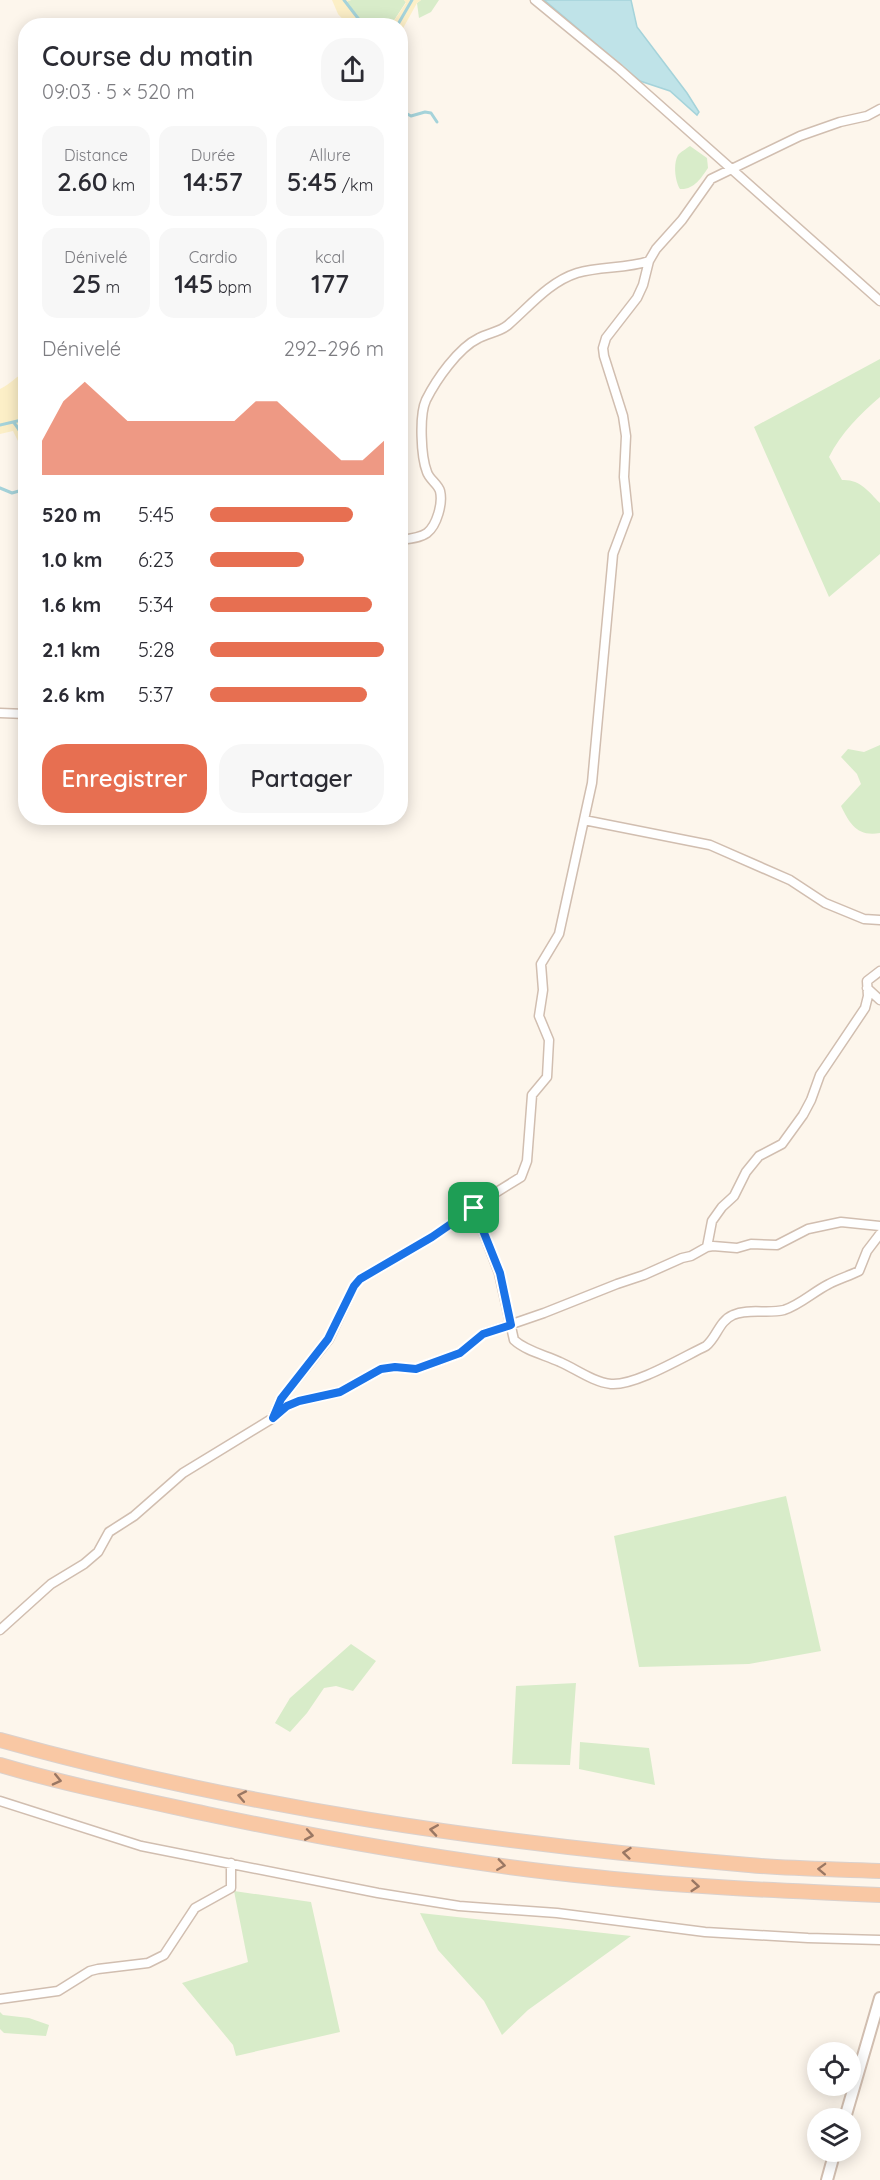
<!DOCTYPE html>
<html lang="fr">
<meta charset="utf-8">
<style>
body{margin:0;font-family:Quicksand,sans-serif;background:#f7f7f7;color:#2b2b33;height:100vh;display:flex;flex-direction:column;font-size:22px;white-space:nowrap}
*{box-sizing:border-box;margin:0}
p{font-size:20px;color:#7c7c81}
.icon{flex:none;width:33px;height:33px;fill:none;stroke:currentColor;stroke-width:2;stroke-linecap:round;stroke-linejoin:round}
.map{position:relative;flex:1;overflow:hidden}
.drawer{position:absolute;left:18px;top:18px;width:390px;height:807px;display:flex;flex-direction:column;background:#fff;border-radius:24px;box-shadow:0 3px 15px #0003}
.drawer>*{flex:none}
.controls{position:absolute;left:807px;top:2042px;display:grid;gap:12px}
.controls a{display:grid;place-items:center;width:54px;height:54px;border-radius:50%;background:#fff;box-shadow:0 3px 15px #0003;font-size:30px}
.pin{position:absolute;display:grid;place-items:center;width:51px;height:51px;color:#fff;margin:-26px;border-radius:12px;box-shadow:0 3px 9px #0006}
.round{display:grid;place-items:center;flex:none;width:63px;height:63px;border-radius:24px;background:#f7f7f7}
.headline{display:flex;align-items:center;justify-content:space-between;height:102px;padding:0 24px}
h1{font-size:27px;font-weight:600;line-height:45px}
.metrics{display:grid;grid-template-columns:repeat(3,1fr);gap:9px;height:102px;padding:6px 24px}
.metrics div{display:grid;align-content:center;border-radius:15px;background:#f7f7f7;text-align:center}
.metrics b{font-size:26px;font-weight:600}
.metrics small{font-size:16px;font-weight:400}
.metrics p{font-size:16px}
.chart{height:168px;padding:12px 24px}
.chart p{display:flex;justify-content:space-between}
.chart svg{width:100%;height:108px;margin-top:6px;fill:#e76f51;opacity:.7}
.button{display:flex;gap:12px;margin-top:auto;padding:12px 24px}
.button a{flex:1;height:69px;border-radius:24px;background:#e76f51;color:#fff;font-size:24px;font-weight:600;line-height:69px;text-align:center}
.button a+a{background:#f7f7f7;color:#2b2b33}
ul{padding:0 24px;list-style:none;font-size:20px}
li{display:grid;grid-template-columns:96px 72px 1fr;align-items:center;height:45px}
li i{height:15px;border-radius:8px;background:#e76f51}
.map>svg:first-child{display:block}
</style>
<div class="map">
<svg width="880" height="2180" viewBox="0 0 880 2180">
<rect width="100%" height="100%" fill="#fdf6ec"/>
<path fill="#d8ecc9" d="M351 0H404L406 2 391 25 364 26 346 2Z
M421 0H439L431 12 419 18 417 3Z
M690 146 707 158 708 168C701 178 694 190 680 189 675 181 673 164 678 155 681 152 687 148 690 146Z
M880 359V397C860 414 841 433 829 457L842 480C860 479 868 491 880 503V554L829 597 754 427Z
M880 745V833C857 837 850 824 841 806L861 784 857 774 841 757 848 749 864 752Z
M786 1496 821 1651 749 1664 639 1667 614 1536Z
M351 1644 376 1661 353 1691 336 1686 324 1688 307 1713 290 1732 275 1723 290 1698Z
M576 1683 570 1765 512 1764 516 1686Z
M580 1742 649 1748 655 1785 579 1769Z
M234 1891 311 1902 340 2032 236 2056 233 2045 182 1983 248 1962Z
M420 1913 631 1936 528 2010 502 2035 484 2001 438 1950Z
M0 2012 3 2015 29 2018 49 2025 46 2036 4 2033 0 2029Z"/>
<path fill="#fcefc7" d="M332 0H351L346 2 364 25H348L338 14Z
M404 0H421L417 3 401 32 400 26 391 25 406 3Z
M25 372V446L19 443 13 431 0 434V389C12 383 15 377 25 372Z"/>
<path fill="#bfe3e8" stroke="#a5d3da" stroke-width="1.5" d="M544 0H631L637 27 687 93 699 112 697 115 670 91 640 81Z"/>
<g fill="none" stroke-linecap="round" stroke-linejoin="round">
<path stroke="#a5d3da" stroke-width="3" d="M344 0 364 26
M397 26 412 0
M400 110 411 116 425 112 431 113 437 122
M400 141 402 142
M13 422C19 427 20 435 26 439
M0 425 26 419
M0 488 12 493 26 489"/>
<g stroke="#d1beb0" stroke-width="11">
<path id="minor" d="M535 0 619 69 880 301
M880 109 867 116 840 122 800 136 711 179 682 220 656 249 649 261 643 285 637 298 606 338 603 348 604 356 623 416 626 436 624 477 628 514 613 554 592 783 559 934 541 964 543 990 539 1016 549 1040 547 1077 532 1095 527 1161 521 1177 484 1200 474 1208 499 1273 514 1340C526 1351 545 1355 560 1362 576 1369 593 1382 611 1384 635 1386 683 1357 706 1346 717 1337 719 1321 733 1315 748 1308 768 1314 784 1310 800 1305 813 1292 829 1284 838 1279 849 1276 859 1271L867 1251 880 1234
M400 540C409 539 420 538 427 533 437 525 443 503 440 491 438 484 429 479 427 472 421 457 419 415 426 400 436 380 458 348 479 338 488 333 500 332 508 325 530 306 549 282 577 273 601 266 626 269 649 261
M0 713 26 714
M584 820 710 845 790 880 825 903 864 919 880 920
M867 988 880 1000
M707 1247 712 1221 722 1207 734 1196 746 1172 759 1156 782 1144 803 1115 811 1100 820 1075 865 1008 868 996 867 981 880 971
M274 1415 281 1399 329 1339 354 1286 360 1279 432 1237 474 1208
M0 1630 51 1584 84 1564 98 1552 109 1532 134 1516 183 1473 273 1418 287 1406 299 1401 340 1392 381 1369 395 1367 416 1369 460 1353 483 1334 544 1313 617 1284 644 1275 682 1258 691 1256 707 1247 713 1246 737 1248 751 1244 777 1245 808 1229 841 1222 880 1226
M0 1801 141 1846 378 1893 459 1906 557 1913 705 1932 808 1938 880 1940
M0 1999 58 1991 90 1971 98 1969 148 1963 164 1955 195 1908 231 1888V1863"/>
</g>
<g stroke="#d1beb0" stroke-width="14">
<path id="tertiary" d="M845 2118 880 1998
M827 2180 835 2151"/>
</g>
<g stroke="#dad1cd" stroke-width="16">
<path id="trunk" d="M0 1740C244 1808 497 1844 749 1865 792 1869 836 1869 880 1871
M0 1765C68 1785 138 1799 207 1814 335 1841 465 1864 595 1877 690 1887 785 1891 880 1895"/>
</g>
<use href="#minor" stroke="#fff" stroke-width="8"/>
<use href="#tertiary" stroke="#fff" stroke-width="10"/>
<use href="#trunk" stroke="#f9c8a4" stroke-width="14"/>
</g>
<defs><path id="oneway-chevron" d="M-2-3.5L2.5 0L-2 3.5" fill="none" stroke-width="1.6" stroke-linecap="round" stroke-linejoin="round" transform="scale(1.5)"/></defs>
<g stroke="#9a7763">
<use href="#oneway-chevron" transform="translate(57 1780) rotate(13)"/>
<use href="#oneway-chevron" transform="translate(242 1796) rotate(-169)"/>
<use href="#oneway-chevron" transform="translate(434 1830) rotate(-171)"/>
<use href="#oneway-chevron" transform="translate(309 1835) rotate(10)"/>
<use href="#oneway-chevron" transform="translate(627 1853) rotate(-174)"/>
<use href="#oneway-chevron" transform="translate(501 1865) rotate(8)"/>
<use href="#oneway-chevron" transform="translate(822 1869) rotate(-178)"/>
<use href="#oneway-chevron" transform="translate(695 1886) rotate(5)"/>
</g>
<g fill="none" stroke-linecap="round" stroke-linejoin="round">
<g stroke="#fff" stroke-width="12">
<path id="route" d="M474 1208 500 1273 511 1325 483 1334 460 1353 416 1369 395 1367 381 1369 340 1392 299 1401 287 1406 273 1418 281 1399 328 1339 354 1286 360 1279 432 1237Z"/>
</g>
<use href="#route" stroke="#1a73e8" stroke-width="8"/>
</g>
</svg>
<div class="controls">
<a><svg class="icon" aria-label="locate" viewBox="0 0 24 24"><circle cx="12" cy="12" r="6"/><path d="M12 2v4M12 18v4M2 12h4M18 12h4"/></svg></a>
<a><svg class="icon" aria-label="layers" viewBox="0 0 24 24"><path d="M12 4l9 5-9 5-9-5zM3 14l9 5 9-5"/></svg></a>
</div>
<div class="pin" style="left:474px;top:1208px;background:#1e9e55"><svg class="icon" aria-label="arrive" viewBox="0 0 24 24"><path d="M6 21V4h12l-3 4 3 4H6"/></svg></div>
<section class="drawer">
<div class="headline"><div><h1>Course du matin</h1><p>09:03 · 5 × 520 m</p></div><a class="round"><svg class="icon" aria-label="share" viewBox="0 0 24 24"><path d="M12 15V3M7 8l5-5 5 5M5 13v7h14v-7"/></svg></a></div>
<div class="metrics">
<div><p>Distance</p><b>2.60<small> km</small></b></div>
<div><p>Durée</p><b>14:57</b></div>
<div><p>Allure</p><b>5:45<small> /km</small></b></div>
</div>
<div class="metrics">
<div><p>Dénivelé</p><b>25<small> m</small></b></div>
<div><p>Cardio</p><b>145<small> bpm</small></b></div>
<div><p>kcal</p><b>177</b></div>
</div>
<div class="chart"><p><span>Dénivelé</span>292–296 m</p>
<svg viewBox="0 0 160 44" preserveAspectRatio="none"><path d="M0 44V30L10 14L20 6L30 14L40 22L50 22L60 22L70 22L80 22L90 22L100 14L110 14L120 22L130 30L140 38L150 38L160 30V44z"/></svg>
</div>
<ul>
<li><b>520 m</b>5:45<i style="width:82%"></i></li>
<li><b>1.0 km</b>6:23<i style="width:54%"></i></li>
<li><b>1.6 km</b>5:34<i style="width:93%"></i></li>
<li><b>2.1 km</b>5:28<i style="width:100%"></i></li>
<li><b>2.6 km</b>5:37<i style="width:90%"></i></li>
</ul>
<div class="button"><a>Enregistrer</a><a>Partager</a></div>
</section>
</div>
